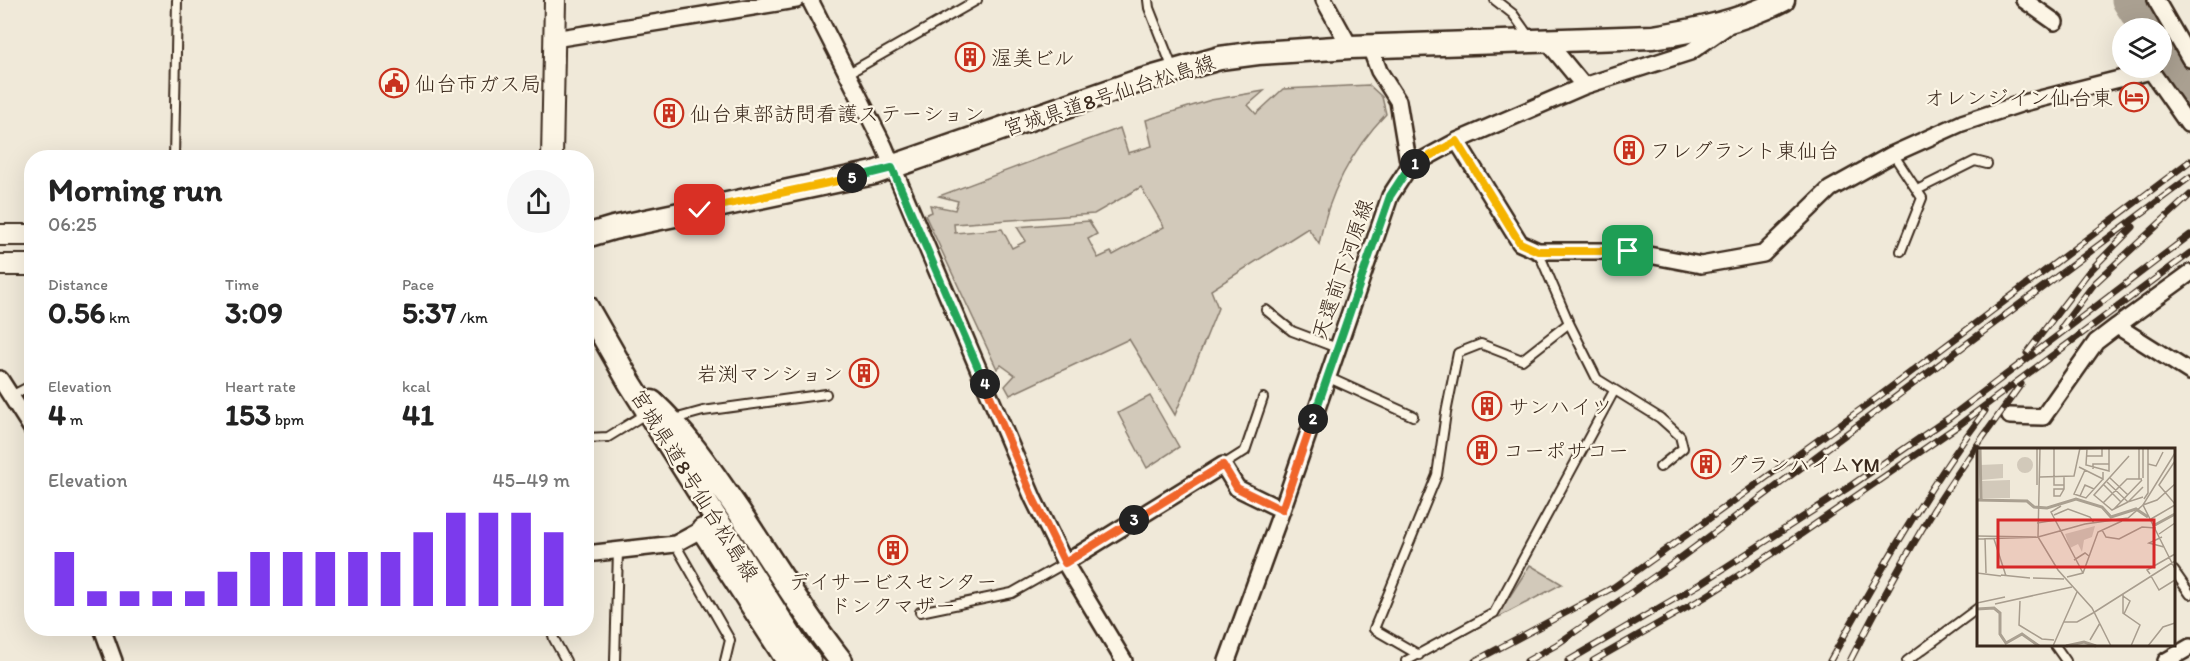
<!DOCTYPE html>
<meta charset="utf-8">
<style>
body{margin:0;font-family:Itim,"Klee One",sans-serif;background:#f6f6f6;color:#222;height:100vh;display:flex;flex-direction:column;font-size:22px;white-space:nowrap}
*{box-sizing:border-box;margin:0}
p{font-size:20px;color:#767676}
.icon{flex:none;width:33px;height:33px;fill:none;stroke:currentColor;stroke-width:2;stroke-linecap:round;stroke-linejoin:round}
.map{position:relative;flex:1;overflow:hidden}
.panel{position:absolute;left:24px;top:150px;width:570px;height:486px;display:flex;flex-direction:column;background:#fff;border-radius:24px;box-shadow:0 6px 24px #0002}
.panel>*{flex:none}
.controls{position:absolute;left:2112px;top:18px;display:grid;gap:12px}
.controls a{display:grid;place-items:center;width:60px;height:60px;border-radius:50%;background:#fff;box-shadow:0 6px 24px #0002;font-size:30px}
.pin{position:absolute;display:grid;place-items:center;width:51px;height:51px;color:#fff;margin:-26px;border-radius:12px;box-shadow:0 3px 9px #0006}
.km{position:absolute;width:30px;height:30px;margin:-15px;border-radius:50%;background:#222;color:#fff;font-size:16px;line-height:30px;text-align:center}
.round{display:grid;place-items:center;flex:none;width:63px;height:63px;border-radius:32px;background:#f6f6f6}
.overview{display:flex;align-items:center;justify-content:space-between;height:102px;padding:0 24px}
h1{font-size:33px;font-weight:700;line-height:45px}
.metrics{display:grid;grid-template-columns:repeat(3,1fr);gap:9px;height:102px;padding:6px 24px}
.metrics div{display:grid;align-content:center}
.metrics b{font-size:30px;font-weight:700}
.metrics small{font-size:16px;font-weight:400}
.metrics p{font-size:16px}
.chart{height:168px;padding:12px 24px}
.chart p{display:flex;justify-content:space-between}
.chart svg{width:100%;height:108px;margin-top:6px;stroke:#7c3aed;stroke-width:6}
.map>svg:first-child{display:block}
</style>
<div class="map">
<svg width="2190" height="661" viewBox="0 0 2190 661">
<rect width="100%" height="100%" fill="#f0e9d9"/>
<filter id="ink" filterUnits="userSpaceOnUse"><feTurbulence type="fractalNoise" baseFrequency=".0167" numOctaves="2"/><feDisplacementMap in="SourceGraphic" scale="12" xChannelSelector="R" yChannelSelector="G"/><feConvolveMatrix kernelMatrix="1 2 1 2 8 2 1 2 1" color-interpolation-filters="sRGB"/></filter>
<g filter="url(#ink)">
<path fill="#d2c9ba" stroke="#867a6c" stroke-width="1.5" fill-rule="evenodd" d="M1369 85 1382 97 1386 114C1352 149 1328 195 1319 244L1308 228 1211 290 1218 308 1175 415 1129 339 1010 395 1005 386 1015 375 1001 365 997 369 925 215 932 212 930 205 955 210 958 201 939 196 1120 128 1128 153 1152 146 1146 120 1211 100 1264 91 1248 105 1256 114 1283 89ZM1141 187 1164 227 1113 255 1111 252 1098 258 1088 239 1097 234 1089 221 1017 227 1026 241 1012 248 1002 229 955 233 954 224 1094 214Z
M1150 396 1179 447 1147 468 1118 413Z
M1530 565 1562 584 1499 617 1497 616Z"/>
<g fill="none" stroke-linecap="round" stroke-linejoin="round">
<path stroke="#aaa091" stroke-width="33" d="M2128 0 2146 28
M2162 55 2181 88 2190 96"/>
<g stroke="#3b2a1e" stroke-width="12">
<path id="lane" d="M1148 0 1149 8 1173 69
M1495 0 1513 14 1530 38
M847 74 977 0
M1893 154 1922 198 1901 251
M174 158 177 0
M1917 190 1975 161 1987 164
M1538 251 1569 323 1597 379 1660 418 1680 436 1683 448 1660 467
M1266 310 1292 331 1337 348
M1327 377 1413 416
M11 396 32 385
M674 419 703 411 826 394
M586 438 608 437 647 413
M1223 465 1245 451 1263 398
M675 544 730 640 725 661
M2174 571 2190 594
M920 612 1012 593 1065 563
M551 628 554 639 566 661
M2054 644 2066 661
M1419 655 1374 629 1437 475 1446 413 1458 353 1481 344 1522 360 1569 323
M615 661 618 550
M1406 661 1494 613 1614 391
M1907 661 1978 608"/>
</g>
<g stroke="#3b2a1e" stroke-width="20">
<path id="street" d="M810 0 884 146 1033 498 1065 563 1124 661
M1324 0 1350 47
M2024 0 2055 22
M2156 0 2190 59
M554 39 796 0
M1547 41 1584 86
M1370 47 1379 71 1398 101 1409 167
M1457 141 1520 243 1538 251H1628L1701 265 1763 254 1830 189 1893 154 1962 123 2020 104 2151 71 2188 124H2190
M2190 273 2117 326 2190 372
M0 379 32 429
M2010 416 2043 417 2096 342 2117 326
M586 554 675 544 710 525
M1065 563 1223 465 1237 488 1282 510
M102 628 114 661
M1227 661 1282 510 1390 196 1409 167 1457 141 1584 86 1690 52 1726 27
M2166 661 2190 647"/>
</g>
<g stroke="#3b2a1e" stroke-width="24">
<path id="secondary" d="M552 158 555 0
M0 235H32
M0 265H32"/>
</g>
<g stroke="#3b2a1e" stroke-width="27">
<path id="primary" d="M586 236 613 228 874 173 1136 82 1220 58 1258 53 1350 47 1653 37C1699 30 1742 21 1783 0
M586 306 630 383 795 643 809 661
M652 402C687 434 713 474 740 513 773 563 804 614 841 661
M703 530 788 661"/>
</g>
<use href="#lane" stroke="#fcf5e5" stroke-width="8"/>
<use href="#street" stroke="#fcf5e5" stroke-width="15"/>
<use href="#secondary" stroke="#fcf5e5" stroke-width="20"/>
<use href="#primary" stroke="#fcf5e5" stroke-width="22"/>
<g stroke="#3b2a1e" stroke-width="7">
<path id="rail" d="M2061 328 2094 284 2190 195
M2027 353 2087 274 2133 227
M1475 661 1614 587 1878 397 2190 161
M1527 661 1556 645 1671 565 2190 177
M1568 661 1700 584 1846 489 1949 418 2190 235
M1593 661 1705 597 1775 552 1959 425 2190 253
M1830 661C1878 575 1926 490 1985 411
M1850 661C1875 612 1901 563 1930 516 1957 471 1990 428 2021 384"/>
</g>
<use href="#rail" stroke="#fcf5e5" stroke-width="4.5" stroke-dasharray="14" stroke-linecap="butt"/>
</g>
</g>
<g fill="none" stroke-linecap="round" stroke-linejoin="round" filter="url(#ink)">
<g stroke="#fff" stroke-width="12">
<path id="split-1" d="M1415 164 1457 141 1520 243 1538 251H1628"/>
</g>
<g stroke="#fff" stroke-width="12">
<path id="split-2" d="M1313 419 1390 196 1409 167 1415 164"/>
</g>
<g stroke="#fff" stroke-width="12">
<path id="split-3" d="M1134 520 1223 465 1237 488 1282 510 1313 419"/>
</g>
<g stroke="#fff" stroke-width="12">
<path id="split-4" d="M985 384 1033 498 1065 563 1134 520"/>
</g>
<g stroke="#fff" stroke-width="12">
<path id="split-5" d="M852 178 892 168 985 384"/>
</g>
<g stroke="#fff" stroke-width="12">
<path id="split-6" d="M700 210 852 178"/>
</g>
<use href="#split-1" stroke="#f5b400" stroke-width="8"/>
<use href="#split-2" stroke="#22a559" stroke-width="8"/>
<use href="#split-3" stroke="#f0652b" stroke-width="8"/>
<use href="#split-4" stroke="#f0652b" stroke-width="8"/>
<use href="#split-5" stroke="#22a559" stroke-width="8"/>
<use href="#split-6" stroke="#f5b400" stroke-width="8"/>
</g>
<defs>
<g id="building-ring" transform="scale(1.5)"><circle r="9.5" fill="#fcf5e5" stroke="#c8321e" stroke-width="1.5"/><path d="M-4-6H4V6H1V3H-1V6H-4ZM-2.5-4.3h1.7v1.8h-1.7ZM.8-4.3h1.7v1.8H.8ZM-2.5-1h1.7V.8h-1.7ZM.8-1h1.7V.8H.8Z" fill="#c8321e"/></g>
<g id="civic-ring" transform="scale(1.5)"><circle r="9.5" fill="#fcf5e5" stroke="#c8321e" stroke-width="1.5"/><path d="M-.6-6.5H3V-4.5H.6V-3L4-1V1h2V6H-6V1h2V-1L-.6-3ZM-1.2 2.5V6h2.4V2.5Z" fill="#c8321e"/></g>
<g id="hotel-ring" transform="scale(1.5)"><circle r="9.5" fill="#fcf5e5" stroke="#c8321e" stroke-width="1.5"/><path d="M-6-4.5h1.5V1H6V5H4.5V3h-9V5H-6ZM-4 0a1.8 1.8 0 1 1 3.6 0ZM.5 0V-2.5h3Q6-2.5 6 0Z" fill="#c8321e"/></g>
</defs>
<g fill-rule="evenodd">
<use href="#building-ring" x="970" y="57"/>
<use href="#civic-ring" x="394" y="83"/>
<use href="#hotel-ring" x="2134" y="97"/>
<use href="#building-ring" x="669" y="113"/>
<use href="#building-ring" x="1629" y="150"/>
<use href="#building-ring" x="864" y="373"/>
<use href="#building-ring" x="1487" y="406"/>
<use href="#building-ring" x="1482" y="450"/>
<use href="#building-ring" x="1706" y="464"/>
<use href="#building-ring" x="893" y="550"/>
</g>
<g text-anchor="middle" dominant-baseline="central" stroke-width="4.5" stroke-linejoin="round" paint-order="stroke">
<g font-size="21" fill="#3b2a1e" stroke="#fcf5e5" text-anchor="start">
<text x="991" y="57">渥美ビル</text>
<text x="415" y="83">仙台市ガス局</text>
<text x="2113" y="97" text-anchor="end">オレンジイン仙台東</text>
<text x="690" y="113">仙台東部訪問看護ステーション</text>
<text x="1650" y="150">フレグラント東仙台</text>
<text x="843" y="373" text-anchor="end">岩渕マンション</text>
<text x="1508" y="406">サンハイツ</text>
<text x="1503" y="450">コーポサコー</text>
<text x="1727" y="464">グランハイムYM</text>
<text x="893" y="581" text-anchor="middle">デイサービスセンター<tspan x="893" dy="24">ドンクマザー</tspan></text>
</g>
<g font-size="21" fill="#3b2a1e" stroke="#fcf5e5">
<text transform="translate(1109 95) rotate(-18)">宮城県道8号仙台松島線</text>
<text transform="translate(1342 269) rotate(-71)">天還前下河原線</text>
<text transform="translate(695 485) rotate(58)">宮城県道8号仙台松島線</text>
</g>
</g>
<g transform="translate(1977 448)">
<rect width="198" height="198" fill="#f0e9d9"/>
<path d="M40 17a8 8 0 1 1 16 0a8 8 0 1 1-16 0ZM26 16V30L4 32 3 17ZM33 32V50H5V33ZM118 78 115 89 107 92 105 104 101 96 93 100 88 86Z" fill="#d2c9ba"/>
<path fill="none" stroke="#aaa091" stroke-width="3" d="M3 0 4 52M0 52 50 53 57 59 70 60 99 51 125 59 134 69 159 61 171 69M176 78 198 66M0 161 17 160 23 165V186L29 195 45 186 62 198M89 198 107 194 119 198"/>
<path fill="none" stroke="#a89d8e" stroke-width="1.5" d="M77 0V37H87M103 1 129 0M110 1 109 17 132 23V0M110 8H125V1M198 13 182 37 198 56M171 16 179 18 186 4M102 19 126 31V24M116 21V16H132M108 22 97 46 109 50 126 31M63 29 97 28 103 0M133 30 151 47M166 30V0M162 31V0M130 34 151 54 166 49M198 36 180 52 166 57 198 121M60 37V0M127 37 144 54M87 41H77V48H83L87 41V29M103 48 108 37 117 41M167 51 171 45V0M151 54 135 62 117 47 152 8M151 54 166 39M126 55 150 31H165M84 58 74 64 106 125M137 61 165 32M77 67 91 61 113 69 117 75M174 71 198 57M60 75 79 72M125 82 129 89 142 91 165 79 179 80M182 86 198 75M0 88 59 89M61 89 63 0M185 89 172 95 187 99M8 90 9 125M0 91 61 89M17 91 29 128M97 112 108 105 112 108M0 125 24 128M173 126 170 122 198 106M24 127 53 130M174 128 182 142 198 132M90 129 106 125 121 84 145 73M56 130 87 131M146 146V165L163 177 154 198M146 148 153 153 147 166M43 153 42 177 65 191 77 192M0 155 28 149M18 156 95 139M87 174H100L116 165 198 113M113 192 123 175M76 198 100 144M134 198 115 160 81 122 61 89 108 76 151 70 166 57 198 5M171 198 186 179 198 175"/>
<path fill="#d62828" fill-opacity="0.15" stroke="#d62828" stroke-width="3" d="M21 72H177V119H21Z"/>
<rect width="198" height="198" fill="none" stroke="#3b2a1e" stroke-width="3"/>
</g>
</svg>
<div class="controls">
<a><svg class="icon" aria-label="layers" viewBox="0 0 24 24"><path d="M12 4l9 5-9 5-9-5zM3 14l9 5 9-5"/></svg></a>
</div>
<div class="pin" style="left:1628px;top:251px;background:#1e9e55"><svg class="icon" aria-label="arrive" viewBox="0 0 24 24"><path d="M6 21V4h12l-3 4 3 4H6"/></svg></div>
<div class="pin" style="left:700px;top:210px;background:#d93025"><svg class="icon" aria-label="check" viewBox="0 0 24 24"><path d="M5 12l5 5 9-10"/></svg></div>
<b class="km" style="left:1415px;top:164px">1</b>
<b class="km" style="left:1313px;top:419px">2</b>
<b class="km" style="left:1134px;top:520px">3</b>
<b class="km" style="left:985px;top:384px">4</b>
<b class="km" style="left:852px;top:178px">5</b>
<section class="panel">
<div class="overview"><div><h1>Morning run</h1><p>06:25</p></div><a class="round"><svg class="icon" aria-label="share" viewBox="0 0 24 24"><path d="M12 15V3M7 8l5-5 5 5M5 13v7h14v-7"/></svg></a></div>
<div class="metrics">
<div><p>Distance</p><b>0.56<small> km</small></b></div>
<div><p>Time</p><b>3:09</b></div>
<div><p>Pace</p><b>5:37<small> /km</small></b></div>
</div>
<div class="metrics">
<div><p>Elevation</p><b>4<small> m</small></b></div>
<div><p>Heart rate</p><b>153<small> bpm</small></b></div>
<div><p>kcal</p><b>41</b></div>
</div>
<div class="chart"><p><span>Elevation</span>45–49 m</p>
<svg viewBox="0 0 160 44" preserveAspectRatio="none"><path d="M5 44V22M15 44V38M25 44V38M35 44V38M45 44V38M55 44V30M65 44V22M75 44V22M85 44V22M95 44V22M105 44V22M115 44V14M125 44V6M135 44V6M145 44V6M155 44V14"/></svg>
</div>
</section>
</div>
